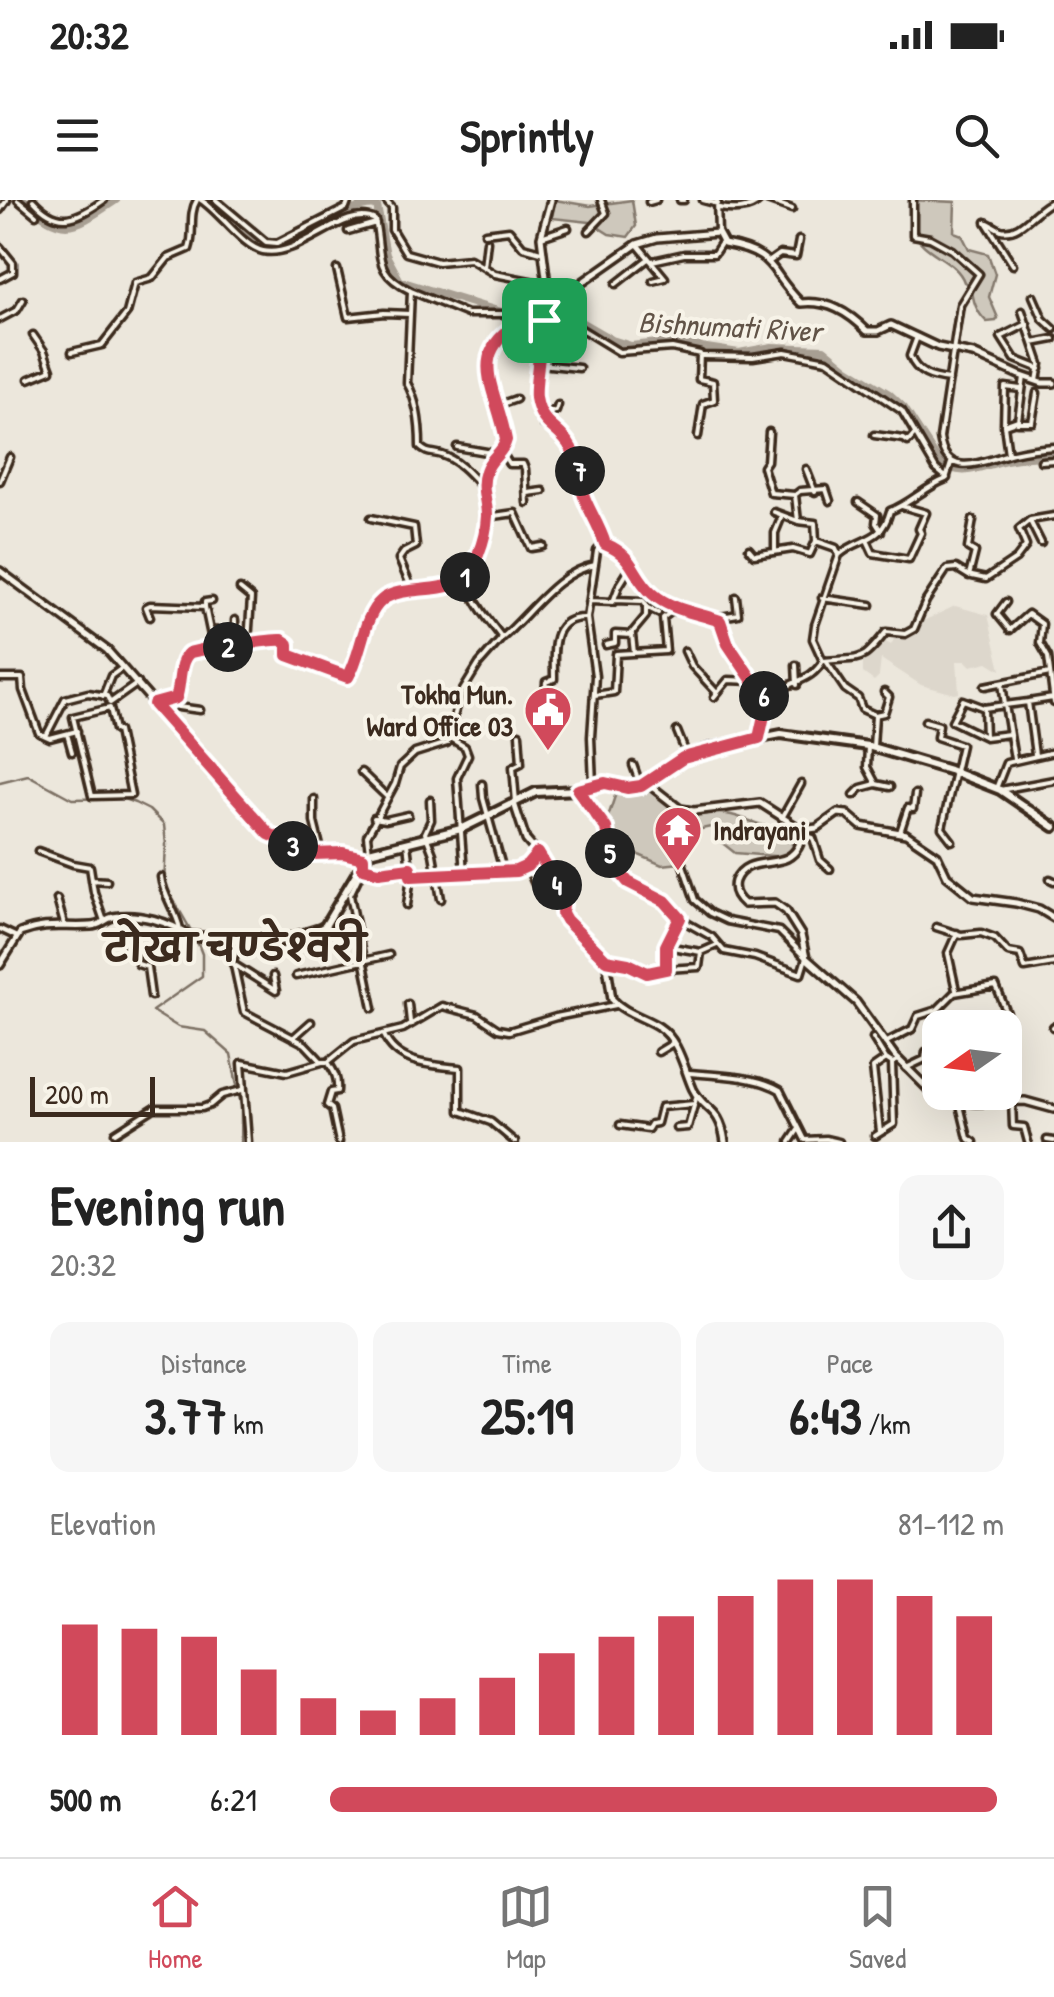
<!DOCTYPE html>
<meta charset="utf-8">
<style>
body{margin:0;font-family:"Patrick Hand","Playpen Sans Deva",sans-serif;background:#f6f6f6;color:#222;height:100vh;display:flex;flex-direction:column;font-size:38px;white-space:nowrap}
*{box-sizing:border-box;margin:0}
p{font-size:32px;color:#767676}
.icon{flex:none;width:55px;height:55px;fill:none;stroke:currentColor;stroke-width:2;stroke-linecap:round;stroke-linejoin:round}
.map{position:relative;height:942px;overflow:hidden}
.panel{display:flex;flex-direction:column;background:#fff;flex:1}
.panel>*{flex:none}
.needle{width:65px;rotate:256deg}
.tools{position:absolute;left:922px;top:810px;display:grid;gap:20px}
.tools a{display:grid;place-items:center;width:100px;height:100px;border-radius:20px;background:#fff;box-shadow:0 10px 40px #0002;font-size:50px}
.scale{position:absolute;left:30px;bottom:25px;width:125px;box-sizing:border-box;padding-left:10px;border:5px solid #3b2a1e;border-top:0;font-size:28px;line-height:35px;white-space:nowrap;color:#3b2a1e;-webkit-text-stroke:8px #f7f3e8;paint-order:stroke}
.pin{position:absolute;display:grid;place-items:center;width:85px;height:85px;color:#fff;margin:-42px;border-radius:20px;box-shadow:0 5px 15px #0006}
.km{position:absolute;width:50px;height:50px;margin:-25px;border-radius:50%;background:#222;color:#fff;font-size:28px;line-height:50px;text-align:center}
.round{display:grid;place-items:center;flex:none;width:105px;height:105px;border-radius:20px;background:#f6f6f6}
.headline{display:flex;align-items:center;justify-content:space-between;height:170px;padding:0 50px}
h1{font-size:55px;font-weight:700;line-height:75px}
.stats{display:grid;grid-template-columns:repeat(3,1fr);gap:15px;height:170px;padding:10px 50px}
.stats div{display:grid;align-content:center;border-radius:20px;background:#f6f6f6;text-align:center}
.stats b{font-size:50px;font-weight:700}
.stats small{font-size:28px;font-weight:400}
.stats p{font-size:28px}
.chart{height:280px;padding:20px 50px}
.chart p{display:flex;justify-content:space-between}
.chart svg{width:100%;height:180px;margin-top:10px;stroke:#d1495b;stroke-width:6}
ul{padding:0 50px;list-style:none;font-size:32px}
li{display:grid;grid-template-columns:160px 120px 1fr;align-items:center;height:75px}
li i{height:25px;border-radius:12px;background:#d1495b}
.status{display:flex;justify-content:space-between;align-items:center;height:70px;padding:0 50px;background:#fff;direction:ltr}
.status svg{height:28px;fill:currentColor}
header{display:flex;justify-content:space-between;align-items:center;height:130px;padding:0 50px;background:#fff;font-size:45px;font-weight:700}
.dock{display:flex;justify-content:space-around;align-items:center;height:140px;border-top:2px solid #e0e0e0;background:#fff;font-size:28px;color:#767676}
.dock a{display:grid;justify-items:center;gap:5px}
.dock .on{color:#d1495b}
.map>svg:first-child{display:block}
</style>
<div class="status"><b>20:32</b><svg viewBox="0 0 49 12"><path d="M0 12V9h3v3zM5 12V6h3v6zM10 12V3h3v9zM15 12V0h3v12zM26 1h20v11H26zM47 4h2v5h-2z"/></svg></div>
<header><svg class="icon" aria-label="menu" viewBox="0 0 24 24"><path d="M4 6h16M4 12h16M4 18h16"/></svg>Sprintly<svg class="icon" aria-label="search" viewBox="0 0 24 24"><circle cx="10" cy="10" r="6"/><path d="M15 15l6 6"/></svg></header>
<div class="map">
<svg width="1054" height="942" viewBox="0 0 1054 942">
<rect width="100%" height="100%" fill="#ece7dc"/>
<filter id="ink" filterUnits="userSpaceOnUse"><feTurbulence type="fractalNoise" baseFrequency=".01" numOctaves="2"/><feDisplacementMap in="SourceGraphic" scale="20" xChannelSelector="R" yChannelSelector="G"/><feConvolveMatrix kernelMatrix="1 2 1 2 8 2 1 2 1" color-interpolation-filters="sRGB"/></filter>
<g filter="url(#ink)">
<path fill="#ddd7cc" d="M955 406 988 415 1001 470 988 462 971 466 966 461H957L959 493 955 494 921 485 881 459 879 476 874 481 863 473V458L874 452 882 440 891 445 896 435H908L921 422Z"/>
<path fill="#cec8bc" stroke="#84796d" stroke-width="2.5" d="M555 0 590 6 632 0 636 26 628 37 609 34 590 22 552 18Z
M910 0 955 2 954 32 962 35 969 49 988 54 995 74 989 97 998 118 996 121 987 122C977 113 972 99 972 85L964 82C957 60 923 54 914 32 910 24 911 9 910 0Z
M648 587 672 608 689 614 690 629 680 663 662 665 616 645 608 617 616 593H636Z
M695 612C720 613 727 612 750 621 768 629 787 626 794 649L785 657 735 653 721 642 727 636 714 631 711 627 697 630 692 627Z"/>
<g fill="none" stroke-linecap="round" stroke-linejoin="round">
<path stroke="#7c7064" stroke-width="2.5" d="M377 6 382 0
M0 582 28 575 72 599 121 598 135 603 149 610 164 625 166 645 164 683 197 741 202 754V776L152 811 178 827 205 831 231 854 241 906V942"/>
<path stroke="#a89f93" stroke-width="8" d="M24 0C64 38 74 28 116 0
M208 0C223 13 244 39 263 44 303 55 344 0 377 6L386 55 400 81 501 112 560 110 612 140 631 146 668 142 739 153 772 147 824 149 848 169 889 194 904 208 939 262C964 279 979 266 1006 260 1022 257 1038 256 1054 256"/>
<g stroke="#3b2a1e" stroke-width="11">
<path id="minor" d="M18 0 36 15
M33 0C58 28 76 20 104 0
M201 0C220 12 243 47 263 51 300 59 345 4 375 20 383 56 372 72 411 91L407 183C418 202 420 226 420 247 427 254 432 252 442 255 458 260 470 274 481 286
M216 0 266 42 277 43 346 8 349 0
M385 0 392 8V30L406 53 438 62 470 59 495 74 545 84
M680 0H684
M703 0 718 4
M717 0 718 33
M767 0 792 9
M913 0V35L930 38 952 50 979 74 960 105 940 238C946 283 987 259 1013 253 1026 250 1040 248 1054 247
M649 2 656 0
M719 8C733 10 749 11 760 0
M0 10 7 0
M986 22C991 24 996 28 1001 30 1022 35 1036 6 1054 1
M986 22 1013 65
M348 31 376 23
M589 31 606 13 601 0
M485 33 509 30 523 47 541 52
M541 37 568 28
M637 44 665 78 653 81
M0 47 13 63V72L0 79
M652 61 684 54H714L722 42
M770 61 780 54 796 56 799 40
M484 67 487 41
M337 69 348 117 384 113 410 114
M616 84 648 59
M411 91 467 114H508L543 119
M1033 96 1043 119 1054 129
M1022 111 1040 164 1037 181
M544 117 570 122 619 152 672 148 700 154 699 179 713 182 714 200 703 204 698 236
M0 119 17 110 23 100
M1027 124 1001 137 1015 159 1040 169
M917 137 910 156C917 174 931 178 949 180
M1033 143 1054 139
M72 152 102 145 127 113 135 83 152 78 168 58 189 49C195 32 188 15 197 0
M702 156 753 157 785 152 827 160 902 211 936 269 947 278
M540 164 579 168
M29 179 51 170 44 151 33 135
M499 205 516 199
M541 213 556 211 558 205
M1017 222H1032L1037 193
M1004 225 1005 187 1021 189
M874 235 904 239 908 242 915 234
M457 247 498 254
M501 251 509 264H523L525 269 527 303
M1008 254 1004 225 1018 220 1024 177
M1041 261 1054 260
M806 269 815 292
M0 281 10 257
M528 293 543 291
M795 295 800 291 826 289 830 301
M858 302 877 315 876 323 881 331
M774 312 798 321
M487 317 515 313 531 348 543 346
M371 318 414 327 416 346 404 352 399 359 413 392
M1030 321 1041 343
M867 340 873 353 909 359 921 333 919 329 926 313 902 306
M749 349 754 355 793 349 810 354 816 341 815 323 798 321 795 295 771 293 763 267 767 261 769 232
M775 351V333L782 316
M839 355C861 336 881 344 890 311 911 303 925 287 946 279L951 263
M972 376 986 379 1016 359 1026 346 1019 329 1030 320 1054 316
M240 389 251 398 248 443
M822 398 871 405
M615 400 643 401 646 405V416L631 434
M590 401 613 402 619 386 632 365
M1006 402 997 414 1010 430 1028 414 1042 424 1040 443 1048 457 1054 503
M205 407V402L212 401
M646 407 658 413
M150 417 146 407 150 405 205 407 214 450
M719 421 721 417 738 414 736 397
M210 431 235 430V420
M502 438C530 414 557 372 595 365
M606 445 615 443V434L632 435 634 453
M685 451 692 466 717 493
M823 461C863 457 860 465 886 432L905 434 914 429 926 401 947 369 956 368 969 376 975 352 968 348 973 320
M826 461 845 489 858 498 862 509 875 515 873 547
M796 465 797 485
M0 478H22L23 490 39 533 50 538 77 531
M985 486 1050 473
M595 495 614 492 616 454 666 451 663 418 676 408
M103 496 111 476 122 468
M177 497 178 507 200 510
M714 497 728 480 752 481
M768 502C778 498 780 491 788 486 804 478 813 477 823 461L813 439 815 425 839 355 836 348 816 341
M1028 502 1053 498
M110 503 138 483
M155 504 176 498C181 486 178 462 189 453 193 450 276 439 282 440L288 444V455L348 477C362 455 362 422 380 403 395 386 444 393 469 373
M110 508 115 530 118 531 131 595 92 596 73 517Z
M984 508 985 537 952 521 963 500 984 508 1005 505 1002 483
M540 509 544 507 546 482 554 479C554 450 549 416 587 418
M875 515 884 513 889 497 884 492
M925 521 939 525 937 537 961 545 942 628 952 641
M677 531 687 556
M67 534 72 552
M46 536 65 499 88 493 107 496 110 503
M985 537 1009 534
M450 538 465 547 468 555 457 578 464 673
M1014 559 1005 505 1028 502 1035 555
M633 565 641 587
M361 572 387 597
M482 584 483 598 503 670
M593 584 591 537 595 476 587 418 597 351 603 345
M876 584 890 587
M997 586 1006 563 1054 552
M578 590 607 628 611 658 628 682 665 701 680 719 712 737 724 751 755 757 801 774 806 758 779 731 727 721 710 713 695 700 683 665
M1000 590 1054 580
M854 595 861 588 876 584 867 567 868 546
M314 599V622L322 654
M430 600 431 620 425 633 433 654 441 699
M516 602 513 567 521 563 519 534
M374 618 386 620 408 615
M782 618 801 584
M900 632 908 608 913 609 915 594
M803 635 813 638 820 660 830 669
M407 644 411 676 407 705
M38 651 73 664 90 667 94 692 104 721
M369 652 367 636 395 584 400 567 415 553 447 543 460 495 479 464 502 438C489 419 463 394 470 369 474 353 486 336 487 318 488 301 480 289 485 272 490 258 503 253 506 240 496 181 462 155 528 117
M527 666 538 691
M363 668 350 695 373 808
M363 668 383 673 411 668
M411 676 516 671 527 666 538 653
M161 677C163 696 176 710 180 729
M1050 679 1054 681
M92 680 107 681
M57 699 64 724
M123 717 126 748 131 749 138 764 147 767 151 796
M680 719 666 746V769L699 767 701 752
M936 727 961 735 981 733 995 738 1008 752 1020 754 1025 768 1054 763
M0 729 17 737
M240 738 233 761 244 812 305 844 322 862H328C335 873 338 878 337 891L331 892 327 905 332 909 339 942
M666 746 701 752 717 745
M606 760C633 762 636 775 664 769
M233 764 276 791 273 776
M296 776 389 755
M956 790 948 753 957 733
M408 804 410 822
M1053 827 1054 826
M384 835C397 865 432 865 460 868V911L491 922 515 942
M293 838 311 822
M873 838 886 859
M885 843 912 829 918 816 937 810 954 793 996 786 1007 813
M658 852 673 843
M328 862 354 841 403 829 442 806 477 815 498 829 509 831 556 817 616 805
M906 868 925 859 926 852 940 849
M689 873C717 875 756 876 780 890L805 940 826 939 839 942
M959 901 968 938 974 942
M1012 901 1013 926 1024 927 1028 942
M620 925 648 929 651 924 657 923 661 907 694 904
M676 928 688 927 697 895
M880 932 873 868 886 859 892 863
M115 933 154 908H202L210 905 222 895 242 890
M875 936 894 924 892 863 899 860
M1047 940 1054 941
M248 942 242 863 287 872 322 862
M790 942 798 930"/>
</g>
<g stroke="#3b2a1e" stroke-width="12">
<path id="tertiary" d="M551 0 541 37 547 85 536 196 544 224 562 236 571 248 582 275 583 295 596 316 605 344C636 356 632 377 654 395 674 412 701 411 722 424L728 444 766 498 759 538
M548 85 580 84 637 44 657 38 718 33 724 44C779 54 767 70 801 103 828 100 848 112 867 131H878L891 125 938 147 973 154 1019 175 1042 183H1054
M0 371 107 450 269 634 314 654 343 653 363 658
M647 583 680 609 694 611 760 603 802 630C802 641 798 652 787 658 770 666 744 658 735 681 732 691 737 698 744 704L775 703 786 711 801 735 806 758 856 802 895 856 935 896 976 903 1025 901 1054 909
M514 603 526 640 550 668 564 696 563 717 606 759 612 799C624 813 644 817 659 827 679 840 684 869 693 889 704 912 720 905 725 942
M802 630 817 628 838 613 847 614 861 626 906 634 937 655 947 676 973 697 1016 703 1039 709 1054 718
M0 765 20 733C48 722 64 728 91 726 100 726 105 719 113 717 138 712 170 722 190 736"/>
</g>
<g stroke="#3b2a1e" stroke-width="14">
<path id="secondary" d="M190 736 211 738 229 735 260 742 281 741 320 729 325 726 369 652 461 629 536 592 578 590 605 583 627 588 641 587 683 557 711 548 781 534 868 546 949 570 1000 590 1054 627"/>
</g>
<use href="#minor" stroke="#f7f3e8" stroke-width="4"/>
<use href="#tertiary" stroke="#f7f3e8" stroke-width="5"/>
<use href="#secondary" stroke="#f7f3e8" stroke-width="6"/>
</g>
</g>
<g fill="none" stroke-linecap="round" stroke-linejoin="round" filter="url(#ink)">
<g stroke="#fff" stroke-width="20">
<path id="route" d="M528 117 544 120C542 138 534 183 536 198 541 228 559 226 571 248 580 263 580 277 583 293 585 304 600 326 605 344 636 357 631 375 653 394 671 410 698 413 720 421L728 444 767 502 759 538 683 558 641 586 627 588 605 583 578 590 606 628 611 658 618 670 628 682 665 701 680 718 666 746V769L647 773 628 764 606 760 566 720 562 713 564 696 538 653 527 666 516 671 411 676 410 668 379 672 363 668V658L343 653 314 654 269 634 154 504 176 498C181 486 178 462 189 453 193 450 275 439 282 440L288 444V455L348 477C362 455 362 417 382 400 399 386 435 393 456 383 475 374 486 337 487 316 487 299 480 288 486 271 490 258 503 253 506 240 495 182 463 154 528 117Z"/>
</g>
<use href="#route" stroke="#d1495b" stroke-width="12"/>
</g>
<defs>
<g id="civic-pin" transform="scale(2.5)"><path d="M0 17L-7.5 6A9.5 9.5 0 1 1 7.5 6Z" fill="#d1495b" stroke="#f7f3e8"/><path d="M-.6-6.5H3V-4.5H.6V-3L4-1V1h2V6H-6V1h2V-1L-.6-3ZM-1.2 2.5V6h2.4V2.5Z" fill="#fff"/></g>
<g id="temple-pin" transform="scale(2.5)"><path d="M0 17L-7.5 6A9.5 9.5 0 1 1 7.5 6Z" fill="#d1495b" stroke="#f7f3e8"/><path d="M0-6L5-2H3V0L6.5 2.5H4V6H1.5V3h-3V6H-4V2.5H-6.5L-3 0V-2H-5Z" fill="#fff"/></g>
</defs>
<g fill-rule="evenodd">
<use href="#civic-pin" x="548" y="510"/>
<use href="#temple-pin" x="678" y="630"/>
</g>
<g text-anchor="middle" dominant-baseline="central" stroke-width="8" stroke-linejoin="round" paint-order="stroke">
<g font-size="28" font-weight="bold" fill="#3b2a1e" stroke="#f7f3e8" text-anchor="end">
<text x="513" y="494">Tokha Mun.<tspan x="513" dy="32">Ward Office 03</tspan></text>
<text x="713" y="630" text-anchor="start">Indrayani</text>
</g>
<g font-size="30" font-style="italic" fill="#615347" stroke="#f7f3e8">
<text transform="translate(730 126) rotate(3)">Bishnumati River</text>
</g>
<g font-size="38" font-weight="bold" fill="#3b2a1e" stroke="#f7f3e8">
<text x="235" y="747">टोखा चण्डेश्वरी</text>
</g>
</g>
</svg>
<div class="tools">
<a><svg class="needle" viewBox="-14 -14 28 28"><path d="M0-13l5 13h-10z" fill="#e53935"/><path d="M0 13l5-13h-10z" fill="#767676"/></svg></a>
</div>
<div class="scale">200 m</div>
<div class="pin" style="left:544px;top:120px;background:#1e9e55"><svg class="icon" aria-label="arrive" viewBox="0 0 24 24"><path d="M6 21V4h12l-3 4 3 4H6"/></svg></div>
<b class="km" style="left:465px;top:377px">1</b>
<b class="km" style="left:228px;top:447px">2</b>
<b class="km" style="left:293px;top:646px">3</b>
<b class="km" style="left:557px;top:685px">4</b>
<b class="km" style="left:610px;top:653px">5</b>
<b class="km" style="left:764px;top:496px">6</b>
<b class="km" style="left:580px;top:271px">7</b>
</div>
<section class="panel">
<div class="headline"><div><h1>Evening run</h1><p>20:32</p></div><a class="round"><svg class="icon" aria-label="share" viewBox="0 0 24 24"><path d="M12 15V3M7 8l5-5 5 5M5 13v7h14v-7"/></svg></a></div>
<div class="stats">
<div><p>Distance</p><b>3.77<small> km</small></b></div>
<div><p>Time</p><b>25:19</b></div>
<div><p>Pace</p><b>6:43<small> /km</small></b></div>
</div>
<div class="chart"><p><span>Elevation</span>81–112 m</p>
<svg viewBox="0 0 160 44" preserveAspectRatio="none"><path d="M5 44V17M15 44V18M25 44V20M35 44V28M45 44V35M55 44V38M65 44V35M75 44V30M85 44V24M95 44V20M105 44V15M115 44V10M125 44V6M135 44V6M145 44V10M155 44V15"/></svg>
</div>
<ul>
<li><b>500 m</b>6:21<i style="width:99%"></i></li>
</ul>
</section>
<nav class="dock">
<a class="on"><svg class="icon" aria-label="home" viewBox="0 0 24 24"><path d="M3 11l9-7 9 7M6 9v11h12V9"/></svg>Home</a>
<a><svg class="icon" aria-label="map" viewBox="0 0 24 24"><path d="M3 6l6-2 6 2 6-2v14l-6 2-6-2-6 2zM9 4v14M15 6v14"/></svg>Map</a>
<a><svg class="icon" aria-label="saved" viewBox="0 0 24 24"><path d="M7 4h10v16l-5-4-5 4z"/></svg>Saved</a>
</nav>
